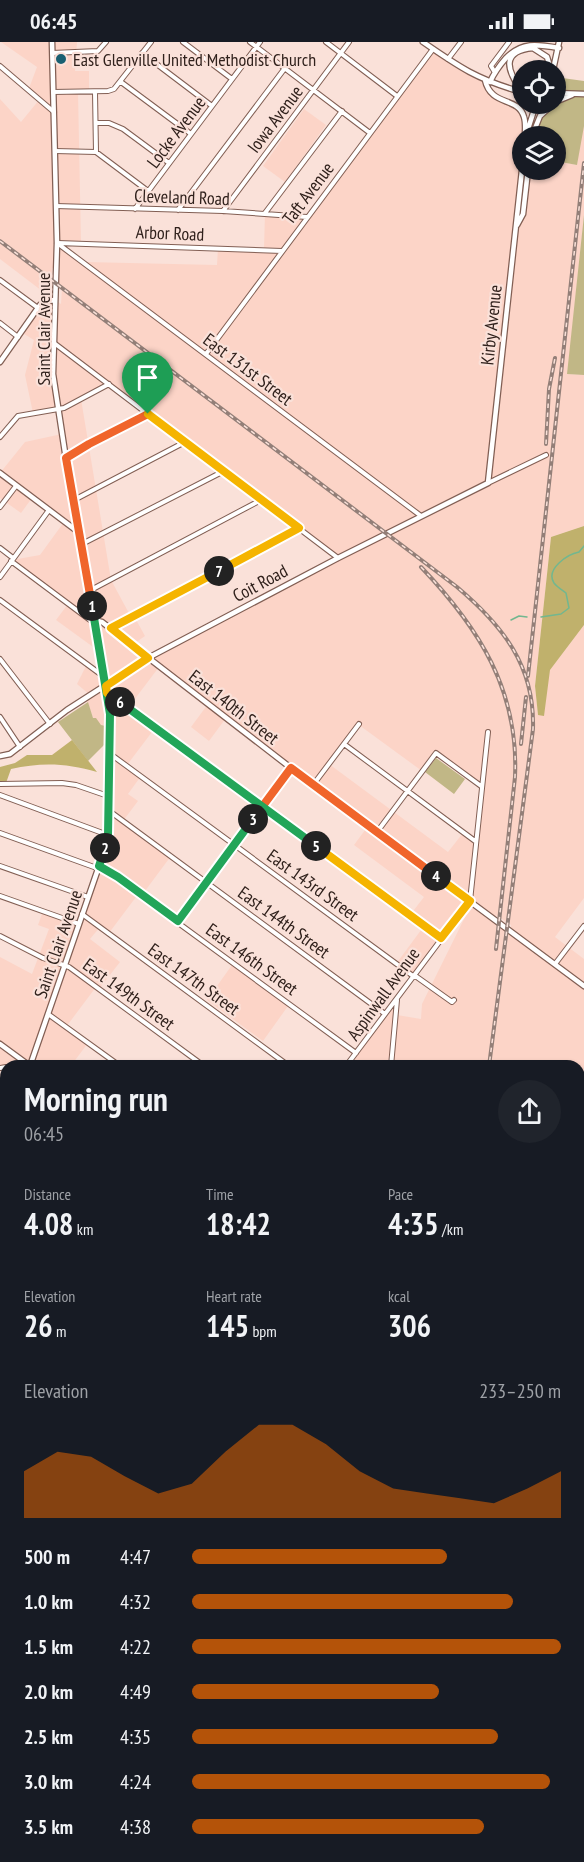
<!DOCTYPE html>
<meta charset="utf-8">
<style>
body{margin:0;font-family:"PT Sans Narrow",sans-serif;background:#20242c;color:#f1f3f6;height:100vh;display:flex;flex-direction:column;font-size:22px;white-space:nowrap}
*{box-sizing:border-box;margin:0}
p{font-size:20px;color:#9ea1a6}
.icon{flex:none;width:33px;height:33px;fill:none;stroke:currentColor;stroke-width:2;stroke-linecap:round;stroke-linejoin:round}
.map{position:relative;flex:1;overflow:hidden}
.drawer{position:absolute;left:0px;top:1018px;width:585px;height:802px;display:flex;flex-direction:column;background:#171b24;border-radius:18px 18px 0 0;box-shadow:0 2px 4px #0004}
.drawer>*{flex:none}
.fabs{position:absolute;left:512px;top:18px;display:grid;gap:12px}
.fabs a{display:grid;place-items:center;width:54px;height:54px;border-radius:50%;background:#171b24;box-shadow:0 2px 4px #0004;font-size:30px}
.pin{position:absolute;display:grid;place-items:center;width:51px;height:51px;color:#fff;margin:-62px -26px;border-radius:50% 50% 50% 0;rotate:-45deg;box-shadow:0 0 6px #0007}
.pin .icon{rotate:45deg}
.km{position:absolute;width:30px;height:30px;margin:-15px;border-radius:50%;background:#222;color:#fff;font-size:16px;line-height:30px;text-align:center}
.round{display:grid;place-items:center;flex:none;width:63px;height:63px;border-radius:32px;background:#20242c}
.headline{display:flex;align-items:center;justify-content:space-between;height:102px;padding:0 24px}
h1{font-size:33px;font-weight:700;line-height:45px}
.figures{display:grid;grid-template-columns:repeat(3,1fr);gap:9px;height:102px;padding:6px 24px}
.figures div{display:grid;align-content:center}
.figures b{font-size:30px;font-weight:700}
.figures small{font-size:16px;font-weight:400}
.figures p{font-size:16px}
.chart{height:168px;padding:12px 24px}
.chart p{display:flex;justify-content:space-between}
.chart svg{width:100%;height:108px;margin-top:6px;fill:#b45309;opacity:.7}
ul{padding:0 24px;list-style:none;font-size:20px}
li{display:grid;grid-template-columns:96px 72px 1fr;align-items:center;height:45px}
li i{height:15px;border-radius:8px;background:#b45309}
.status{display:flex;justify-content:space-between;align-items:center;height:42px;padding:0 30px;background:#171b24;direction:ltr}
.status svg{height:16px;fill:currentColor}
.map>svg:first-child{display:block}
</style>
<div class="status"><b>06:45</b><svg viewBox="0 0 49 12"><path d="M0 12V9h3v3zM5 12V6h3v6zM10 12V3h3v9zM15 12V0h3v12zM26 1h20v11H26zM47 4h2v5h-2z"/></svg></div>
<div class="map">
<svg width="584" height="1820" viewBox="0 0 584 1820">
<rect width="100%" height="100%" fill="#fae1d9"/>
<path fill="#fcd4c7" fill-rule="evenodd" d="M1 0H77L75 29H89V50H78L81 201H59L85 220 217 223 218 206 264 207 265 171 307 175 433 7 485 38 487 49 522 70 525 94H522V128H555V119L577 123 584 68V173L568 332 584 333V484L551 495 535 644 538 673 550 628 584 583V856L555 895 584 917V944L511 889V883L496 873 495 878 470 859 413 934 396 922 424 884 410 873 424 855 354 803 368 784 226 676 209 699 191 685 208 662 159 625 128 666 155 686 127 723 141 734 128 752 138 759 123 779 171 814 142 853 139 851 109 891 100 885 90 897 120 920 99 947 96 945 66 985 88 1001 73 1021 77 1024H6L0 1026V915L32 932 49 887 38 883 43 869 79 881 107 801 109 684 101 683 93 676 86 656 90 653 77 642 87 622 103 634 100 610 56 578 68 562 12 518 40 513 64 480 32 456 21 471 0 456V431L25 400 62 392 59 368 33 371 25 333 34 298 21 290 43 261 55 258 61 262 62 246 55 241 56 227 52 226 50 255 0 217V57L21 80 39 58 28 49 37 25ZM109 342 338 516 149 616 132 603 145 594 134 574 131 575 111 538 81 357ZM359 683 422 729 436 711 481 744 475 799 463 791 448 810 329 722Z
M304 67 326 83 285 140 263 124Z
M471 863 584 946V1155L579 1162V1024H346L397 957V973L421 977 422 962Z
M232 923 288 964 263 999 207 958Z
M6 1031V1118L0 1119V1032Z
M579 1184 584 1188V1332L579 1339Z
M579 1394 584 1398V1705L579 1740Z
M6 1759V1815H570V1820H0V1760Z"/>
<path fill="#c1b786" d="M555 35 584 39V84L577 123 555 119V94H532C542 67 546 65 573 53L555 51Z
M584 173V333L567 332Z
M88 660 93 676H96L101 683 106 684V701L88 719 58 680Z
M436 716 465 737 454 752 425 730Z"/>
<path fill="#c0b16c" d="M584 484V583L550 628 544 674 538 673 535 644 551 495Z
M72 698 97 730C67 721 41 720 11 727L6 741 0 742V725L15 721 27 713H52Z"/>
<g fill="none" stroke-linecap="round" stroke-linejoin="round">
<path stroke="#72b78f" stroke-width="1.5" d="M541 575 561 572 569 566 566 551C562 548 557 545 554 541 545 527 568 512 579 510L584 504
M511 578 519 574 527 575"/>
<g stroke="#825f54" stroke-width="6">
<path id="minor" d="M183 0 232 37
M250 0 370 91
M326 0 397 54
M52 11 98 9 106 0
M142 11 212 64
M448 17 461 0
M0 24 54 70
M494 29 491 24 509 0
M121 40 191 92
M53 50 108 49 114 47 151 0
M95 50 96 110
M96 81H109L123 87 169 121
M55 109 96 110 148 149
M56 164 223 169 307 175
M135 167 260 0
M178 168 285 26
M223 169 349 0
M265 171 342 69
M57 201 421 474
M58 201 282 209
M0 238 38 266
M0 281 18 295
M54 301 338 516
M206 312 433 7
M0 395 18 374 64 366 109 342
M66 416 89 402 147 372
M488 441 546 413
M74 458 185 400
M0 465 16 444
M80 503 224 429
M0 506 13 516
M11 519 90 578 95 579
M0 535 49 468
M89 549 261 458
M0 558 103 634
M111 586 299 486
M0 617 50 682
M107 651 441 896
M0 675 20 705
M344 702 475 799
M109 711 413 934
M0 742 62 741 76 743 108 754
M313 743 359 682
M0 753 108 793
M108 768 385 972
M377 790 436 711 481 744
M0 791 94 825 103 826 356 1011
M0 824 88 855
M0 854 79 882
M82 872 289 1024
M178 879 291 726
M0 894 43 916 69 925 204 1024
M555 922 584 884
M414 933 452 960 454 958
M48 972 120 1024
M11 1024H29
M346 1024 470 859 488 690
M391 1024 397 958
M0 1026 6 1025
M0 1137 6 1136
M579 1162 584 1155
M0 1178 6 1177
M579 1184 584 1188
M0 1217 6 1216
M0 1255 6 1254
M0 1302 6 1301
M0 1333 6 1332
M579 1339 584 1332
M0 1367H6
M0 1411 6 1410
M579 1422 584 1415
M0 1461 6 1460
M0 1491H6
M4 1525 6 1549
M579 1612H584
M0 1642 6 1634"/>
</g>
<g stroke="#825f54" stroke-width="7">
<path id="tertiary" d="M423 0C459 25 478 38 522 50
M553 28 559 0
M485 38C491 65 518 54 524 75 526 81 525 88 525 94
M490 40C494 31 499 24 506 16 522 0 536 2 559 6
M522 49C507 29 500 9 533 6L547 15 551 28
M555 51 584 52
M555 60 572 53
M528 87 536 62
M532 94 540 74 553 62
M517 183 523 172 528 128
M0 320 40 263 46 259 55 258
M0 431 77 489
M95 579 102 580 313 743 584 944
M0 714 10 712 67 668 148 616 338 516 488 441 522 128
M0 1002 30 1024
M30 1024 107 801 108 793 110 672 95 579 77 489 53 332 57 201 52 0
M579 1431 584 1435
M579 1740 584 1705
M150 1815 151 1820
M570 1820V1815"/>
</g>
<use href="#minor" stroke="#fff" stroke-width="4"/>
<use href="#tertiary" stroke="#fff" stroke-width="4.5"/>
<g stroke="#937f78" stroke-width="4">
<path id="rail" d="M0 199 457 545C503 584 535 624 533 687L489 1024
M546 402 549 347 555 316
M421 525C479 586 519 648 515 735L496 907
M528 634 584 121
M521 702 526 655
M335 1820 336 1815"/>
</g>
<use href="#rail" stroke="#fae1d9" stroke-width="1.5" stroke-dasharray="4.5" stroke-linecap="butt"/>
</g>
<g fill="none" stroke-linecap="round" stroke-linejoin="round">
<g stroke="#fff" stroke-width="12">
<path id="split-1" d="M92 564 66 416 89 402 148 372"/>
</g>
<g stroke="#fff" stroke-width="12">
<path id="split-2" d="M92 564 110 672 108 793 105 806"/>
</g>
<g stroke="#fff" stroke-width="12">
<path id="split-3" d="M105 806 99 824 118 835 178 879 253 777"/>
</g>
<g stroke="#fff" stroke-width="12">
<path id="split-4" d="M253 777 291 726 436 834"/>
</g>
<g stroke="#fff" stroke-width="12">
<path id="split-5" d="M316 804 441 896 470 859 436 834"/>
</g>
<g stroke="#fff" stroke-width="12">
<path id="split-6" d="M120 660 316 804"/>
</g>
<g stroke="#fff" stroke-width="12">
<path id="split-7" d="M120 660 107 651 106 644 148 616 111 586 219 529"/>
</g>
<g stroke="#fff" stroke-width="12">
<path id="split-8" d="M148 372 299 486 219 529"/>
</g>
<use href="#split-1" stroke="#f0652b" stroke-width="8"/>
<use href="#split-2" stroke="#22a559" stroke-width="8"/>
<use href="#split-3" stroke="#22a559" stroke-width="8"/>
<use href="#split-4" stroke="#f0652b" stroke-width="8"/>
<use href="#split-5" stroke="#f5b400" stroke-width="8"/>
<use href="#split-6" stroke="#22a559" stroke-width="8"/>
<use href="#split-7" stroke="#f5b400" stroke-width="8"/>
<use href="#split-8" stroke="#f5b400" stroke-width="8"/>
</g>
<circle fill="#195f71" stroke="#fae1d9" stroke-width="2" cx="61" cy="17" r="6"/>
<g text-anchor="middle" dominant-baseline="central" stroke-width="4.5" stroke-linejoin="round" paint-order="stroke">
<g font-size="18" fill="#30211c" stroke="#fae1d9" text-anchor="start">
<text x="73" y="17">East Glenville United Methodist Church</text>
</g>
<g font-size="18" fill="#30211c" stroke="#fae1d9">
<text transform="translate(275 77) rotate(-53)">Iowa Avenue</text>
<text transform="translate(176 90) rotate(-53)">Locke Avenue</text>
<text transform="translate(308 151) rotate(-53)">Taft Avenue</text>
<text transform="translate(182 155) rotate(2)">Cleveland Road</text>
<text transform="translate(170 191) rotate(2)">Arbor Road</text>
<text transform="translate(491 283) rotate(-84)">Kirby Avenue</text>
<text transform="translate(43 287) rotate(-90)">Saint Clair Avenue</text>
<text transform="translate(248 327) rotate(37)">East 131st Street</text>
<text transform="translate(260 541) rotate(-28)">Coit Road</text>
<text transform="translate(234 665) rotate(38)">East 140th Street</text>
<text transform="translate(313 843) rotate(36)">East 143rd Street</text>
<text transform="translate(284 880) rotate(36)">East 144th Street</text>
<text transform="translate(58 902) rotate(-71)">Saint Clair Avenue</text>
<text transform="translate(252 917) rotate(36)">East 146th Street</text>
<text transform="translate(194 937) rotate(36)">East 147th Street</text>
<text transform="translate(129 952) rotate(36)">East 149th Street</text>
<text transform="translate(383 952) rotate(-54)">Aspinwall Avenue</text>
</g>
</g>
</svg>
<div class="fabs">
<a><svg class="icon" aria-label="locate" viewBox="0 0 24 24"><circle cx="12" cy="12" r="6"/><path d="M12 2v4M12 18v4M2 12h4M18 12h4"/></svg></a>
<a><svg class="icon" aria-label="layers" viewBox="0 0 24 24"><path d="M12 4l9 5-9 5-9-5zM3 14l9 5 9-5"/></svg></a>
</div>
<div class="pin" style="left:148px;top:372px;background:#1e9e55"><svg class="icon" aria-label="arrive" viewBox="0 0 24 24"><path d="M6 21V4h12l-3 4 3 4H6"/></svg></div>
<b class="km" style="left:92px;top:564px">1</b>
<b class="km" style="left:105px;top:806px">2</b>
<b class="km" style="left:253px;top:777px">3</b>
<b class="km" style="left:436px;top:834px">4</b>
<b class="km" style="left:316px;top:804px">5</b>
<b class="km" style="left:120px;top:660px">6</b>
<b class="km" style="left:219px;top:529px">7</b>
<section class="drawer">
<div class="headline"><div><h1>Morning run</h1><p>06:45</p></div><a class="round"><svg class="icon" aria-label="share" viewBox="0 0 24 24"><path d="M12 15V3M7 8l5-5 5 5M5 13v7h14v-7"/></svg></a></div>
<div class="figures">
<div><p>Distance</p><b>4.08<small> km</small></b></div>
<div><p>Time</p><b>18:42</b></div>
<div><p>Pace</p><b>4:35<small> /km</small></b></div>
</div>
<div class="figures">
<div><p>Elevation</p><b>26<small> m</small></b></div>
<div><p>Heart rate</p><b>145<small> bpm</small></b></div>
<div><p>kcal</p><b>306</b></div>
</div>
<div class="chart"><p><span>Elevation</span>233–250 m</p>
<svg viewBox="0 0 160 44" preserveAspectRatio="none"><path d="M0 44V25L10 17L20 19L30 27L40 34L50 30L60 17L70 6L80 6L90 14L100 25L110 32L120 34L130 36L140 38L150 32L160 25V44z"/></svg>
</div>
<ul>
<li><b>500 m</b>4:47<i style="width:69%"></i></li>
<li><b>1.0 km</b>4:32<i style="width:87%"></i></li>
<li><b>1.5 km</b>4:22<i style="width:100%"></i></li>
<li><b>2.0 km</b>4:49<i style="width:67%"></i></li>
<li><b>2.5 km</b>4:35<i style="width:83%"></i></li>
<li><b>3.0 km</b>4:24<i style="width:97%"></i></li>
<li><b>3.5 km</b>4:38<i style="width:79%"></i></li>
</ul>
</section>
</div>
